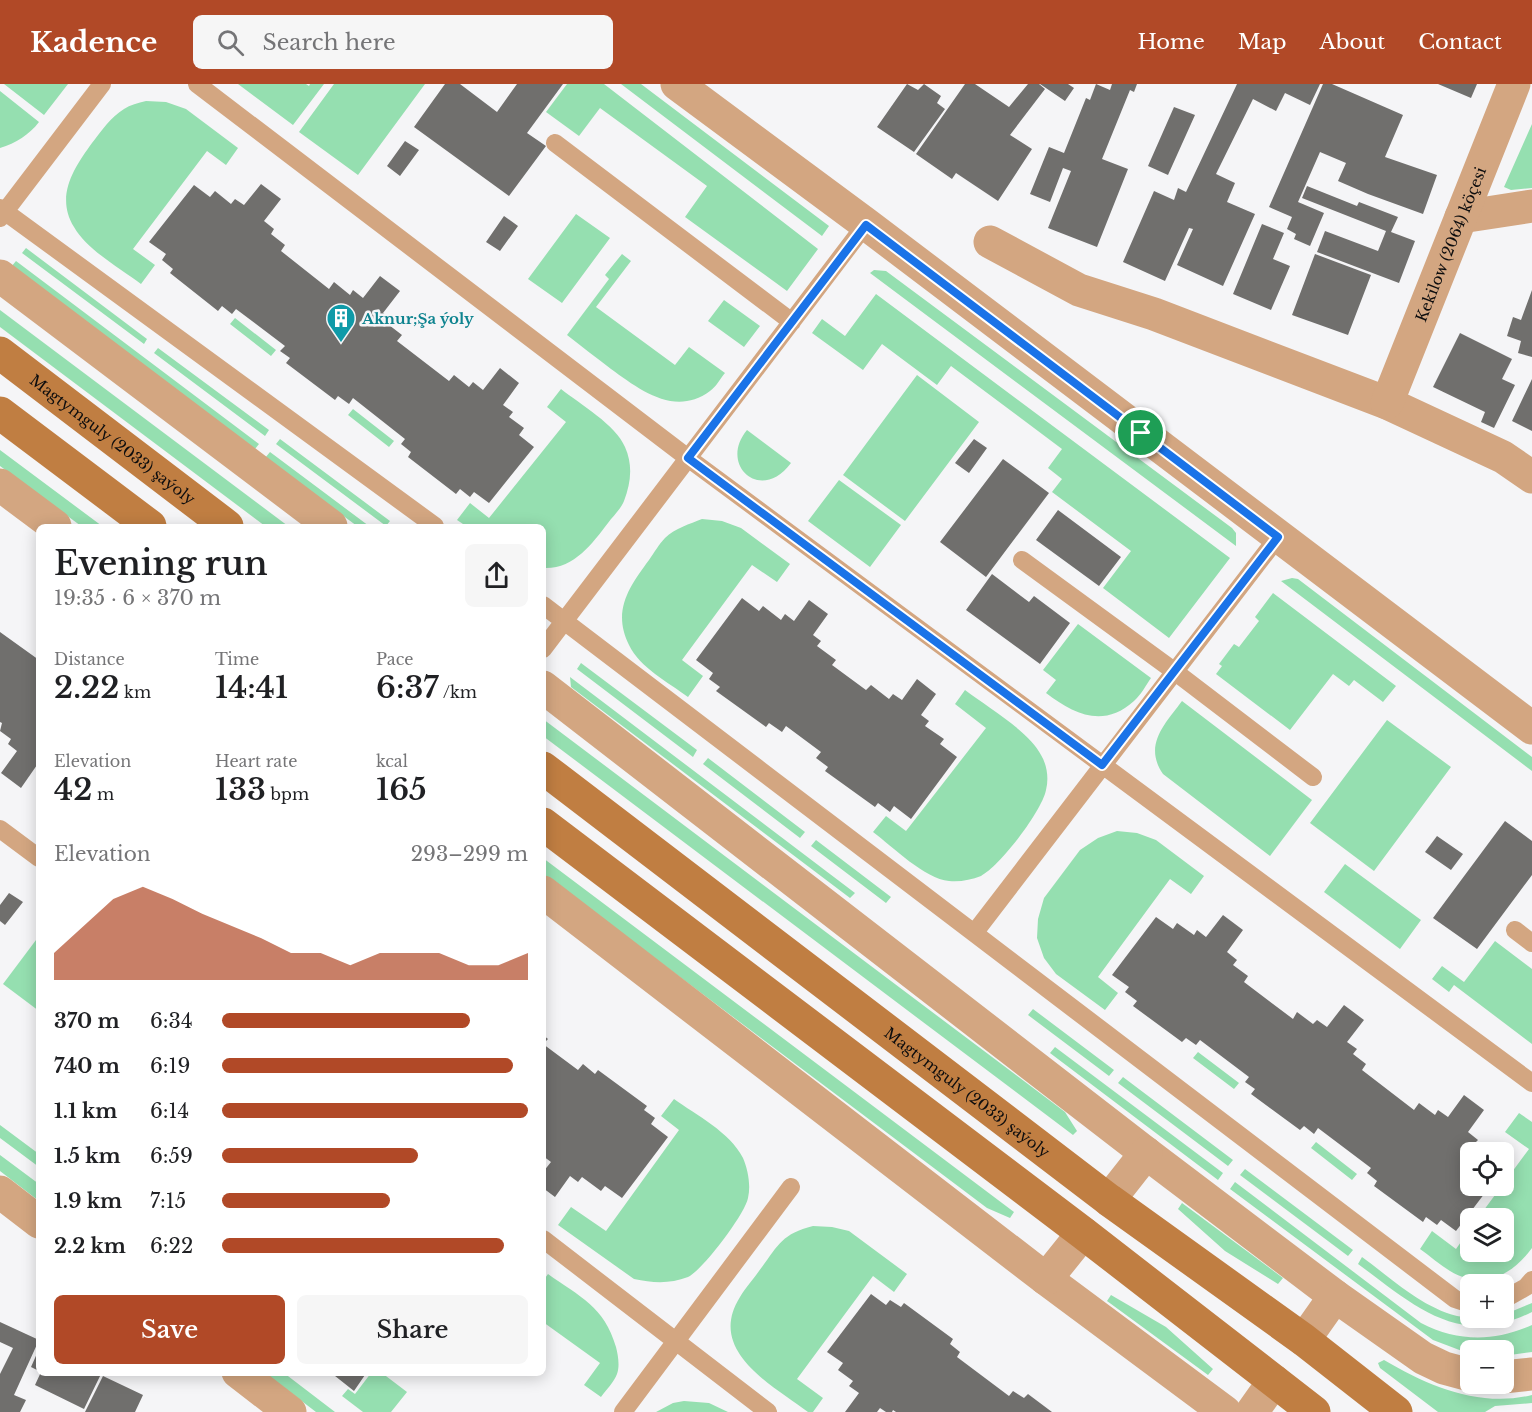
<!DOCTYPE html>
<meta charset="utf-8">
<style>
body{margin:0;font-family:"Libre Baskerville",serif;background:#f6f6f6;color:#202124;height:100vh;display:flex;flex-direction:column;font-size:22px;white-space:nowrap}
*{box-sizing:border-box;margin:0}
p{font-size:20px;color:#757577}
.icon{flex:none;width:33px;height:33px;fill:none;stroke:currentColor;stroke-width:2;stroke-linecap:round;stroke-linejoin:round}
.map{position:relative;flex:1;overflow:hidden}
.sheet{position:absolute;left:36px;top:440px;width:510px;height:852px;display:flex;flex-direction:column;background:#fff;border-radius:9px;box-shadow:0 3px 15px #0003}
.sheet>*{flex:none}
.fabs{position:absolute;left:1460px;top:1058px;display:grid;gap:12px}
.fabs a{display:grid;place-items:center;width:54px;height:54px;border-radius:9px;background:#fff;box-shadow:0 3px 15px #0003;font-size:30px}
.pin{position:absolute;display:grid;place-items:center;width:51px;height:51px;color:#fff;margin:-26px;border:3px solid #fff;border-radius:50%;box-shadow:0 2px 6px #0007}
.round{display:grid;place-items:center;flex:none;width:63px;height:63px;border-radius:9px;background:#f6f6f6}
.overview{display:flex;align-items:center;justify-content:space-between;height:102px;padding:0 18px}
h1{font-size:33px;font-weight:600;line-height:45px}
.figures{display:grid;grid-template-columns:repeat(3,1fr);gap:9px;height:102px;padding:6px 18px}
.figures div{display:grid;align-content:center}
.figures b{font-size:30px;font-weight:600}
.figures small{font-size:16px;font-weight:400}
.figures p{font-size:16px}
.chart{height:168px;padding:12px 18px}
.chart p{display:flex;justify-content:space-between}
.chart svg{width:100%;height:108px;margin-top:6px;fill:#b14927;opacity:.7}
.action{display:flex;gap:12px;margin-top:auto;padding:12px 18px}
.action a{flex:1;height:69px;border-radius:9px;background:#b14927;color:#fff;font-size:24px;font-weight:600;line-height:69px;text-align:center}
.action a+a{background:#f6f6f6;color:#202124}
ul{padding:0 18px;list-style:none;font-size:20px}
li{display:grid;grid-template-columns:96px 72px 1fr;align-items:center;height:45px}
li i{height:15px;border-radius:8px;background:#b14927}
header{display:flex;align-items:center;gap:36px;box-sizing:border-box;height:84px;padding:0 30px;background:#b14927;color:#fff}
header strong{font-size:28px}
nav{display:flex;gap:33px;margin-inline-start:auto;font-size:21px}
.search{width:420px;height:54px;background:#f6f6f6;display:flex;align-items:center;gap:15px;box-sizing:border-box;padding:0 21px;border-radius:9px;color:#757577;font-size:22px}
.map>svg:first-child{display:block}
</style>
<header>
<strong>Kadence</strong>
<div class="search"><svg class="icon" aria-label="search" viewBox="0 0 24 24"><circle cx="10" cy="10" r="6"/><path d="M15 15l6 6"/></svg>Search here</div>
<nav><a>Home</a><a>Map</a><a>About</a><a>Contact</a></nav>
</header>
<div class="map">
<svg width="1532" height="1328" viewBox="0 0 1532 1328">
<rect width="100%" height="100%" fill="#f5f5f7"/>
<path fill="#95dfb0" d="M4 0H68L44 31Z
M238 0H306L309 2 310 0H324L293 41Z
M334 0H425L358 91 299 48Z
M567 0H604L818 165 787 207 685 133 707 102 600 24 579 52 546 28Z
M621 0H641L829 142 822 152Z
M0 7 39 38C29 51 16 59 0 64Z
M146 17 166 18 186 25 238 64 226 81 207 67 133 165 155 181 141 200C120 184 87 166 74 143 55 112 74 84 92 59 102 46 110 34 124 25 130 21 138 19 146 17Z
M1532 40V104L1511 106 1504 103Z
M576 130 610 154 562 219 528 195Z
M26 164 147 255 144 260 22 169Z
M622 170 631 177 596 223 675 281 689 263 725 289C720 295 716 303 710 307 675 333 640 306 611 285 597 274 582 263 567 251L609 195 605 191Z
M16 177 259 360 255 365 11 183Z
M874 186 886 187 1232 444 1236 449V462L870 189Z
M876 210 1230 474 1169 554 1103 504 1131 467 1052 408 1062 395 1048 384 1062 365 951 282 937 301 882 260 863 286 812 249 822 235 845 252Z
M724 216 760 242 744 263 708 237Z
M0 226 288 442H265L0 243Z
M235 234 276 266 271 272 230 240Z
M158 264 269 346 265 352 154 269Z
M917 291 979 338 905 437 843 391Z
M561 305C580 320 616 341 625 363 633 381 631 399 624 417 621 425 613 432 608 439 592 460 573 486 543 484V442H466L457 436 470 419 489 434 566 338 547 323Z
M353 325 394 357 389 363 348 331Z
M747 346 791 379C761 420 718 381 747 346Z
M280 355 390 437 386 442 276 360Z
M0 366 102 442H81L0 382Z
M270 368 369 442H357L265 374Z
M839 396 901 441 870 483 808 437Z
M702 435 722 437 741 444 790 480 777 498 752 481 682 576 703 592 688 613C668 598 640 584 629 561 612 527 629 503 649 476 654 469 659 460 665 454 675 444 690 440 702 435Z
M1292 494 1298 495 1532 673V687L1281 497Z
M1273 509 1396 602 1383 618 1354 596 1349 602 1333 590 1290 646 1216 590 1222 582 1219 580 1234 560 1239 563 1259 537 1255 533Z
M1078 540 1151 594C1146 601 1141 611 1134 617 1103 645 1074 630 1046 609L1056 596 1043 586Z
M581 579 697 666 693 673 577 585Z
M570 593 855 809 850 814 571 603Z
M965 606C986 622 1030 648 1041 671 1047 681 1049 694 1046 706 1042 727 1000 782 981 792 971 796 960 798 949 797 925 795 893 763 873 748L886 732 906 747 986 644 955 620Z
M1182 617 1312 716 1270 772 1163 690C1143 661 1165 640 1182 617Z
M543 635 1065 1028 1077 1047 1073 1051 543 652Z
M1387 636 1451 683 1374 787 1310 739Z
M708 674 805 748 800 754 703 680Z
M1117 747 1137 749 1156 756 1204 792 1191 810 1170 795 1098 893 1118 909 1105 926 1056 890 1044 874 1037 854 1038 835 1044 814 1080 766 1098 754Z
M816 756 891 813 886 819 811 762Z
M543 774 1014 1128 1010 1134 987 1124 543 790Z
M1345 780 1421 836 1400 865 1324 808Z
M39 852V927L3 900Z
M1495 857 1532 885V960L1454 901 1449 908 1432 895 1442 882 1464 898Z
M1033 925 1114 986 1109 992 1028 931Z
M1055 963 1223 1089 1218 1096 1050 969Z
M1198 968 1239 999 1234 1005 1193 974Z
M1123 993 1233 1076 1228 1082 1118 999Z
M674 1015C696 1031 730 1048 743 1074 748 1086 751 1101 748 1114 745 1130 703 1186 688 1193 670 1200 653 1199 634 1195L558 1141 571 1123 606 1147 679 1046 661 1032Z
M1519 1029 1532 1038V1164C1512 1191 1483 1207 1450 1187 1440 1181 1430 1172 1420 1165L1432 1147 1456 1165 1470 1145V1167H1503V1134H1478L1529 1065 1505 1048Z
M0 1041 39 1070V1083L0 1054Z
M1316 1058 1357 1090 1352 1096 1311 1064Z
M0 1071 39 1100V1117L0 1087Z
M1245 1085 1353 1166 1348 1172 1240 1091Z
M1235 1098 1421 1239C1458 1258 1494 1258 1532 1241V1268L1503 1272V1266H1470V1270L1433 1256 1230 1105Z
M1182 1119 1283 1194 1278 1200 1225 1167 1178 1125Z
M813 1142 832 1143 849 1147 907 1190 894 1208 873 1192 797 1295 823 1314 813 1328H808C772 1301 706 1267 740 1213 745 1204 753 1196 759 1187 778 1162 781 1150 813 1142Z
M1362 1173C1391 1194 1421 1223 1457 1232 1472 1235 1487 1233 1503 1233V1231L1532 1219V1228C1458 1265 1414 1221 1358 1180Z
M548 1190C580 1213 604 1222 616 1263 618 1271 620 1282 617 1290 614 1298 606 1306 601 1313L584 1301 600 1279 543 1238V1197Z
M1111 1211 1166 1243 1213 1285 1208 1291 1107 1217Z
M1384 1276C1428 1302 1480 1324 1532 1311V1319L1495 1322 1485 1328H1438L1380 1284 1378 1279Z
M265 1289H284L335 1328H316Z
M371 1289H382L407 1308 391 1328H363L342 1312 348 1305 355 1310Z
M684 1317 709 1319 728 1328H656L673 1319Z"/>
<path fill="#706f6d" d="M445 0H460L497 28 517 0H563L527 49 546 62 509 112 414 43Z
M907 0 918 6 924 0 941 12 937 19 945 25 914 68 877 43Z
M965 0H975L1009 23 1028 0H1039L1045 5 1010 51 1032 65 998 117 956 89 952 95 916 70Z
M1040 0H1068L1074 4 1065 17Z
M1096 0 1110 6 1112 0H1137L1134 8 1130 6 1102 75 1128 85 1097 163 1048 144 1071 87 1063 84 1050 118 1030 110 1049 63 1064 69 1086 14 1090 16Z
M1237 0H1320L1310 21 1285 9 1276 27 1253 15 1216 90 1235 99 1227 118 1255 130 1223 202 1177 181 1193 145 1189 144 1165 197 1123 178 1154 107 1174 116 1178 104 1186 108Z
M1323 0H1332L1403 31 1385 73 1437 91 1423 130 1368 110 1338 97 1346 79 1320 68 1298 118 1324 129 1310 162 1294 155 1296 150 1287 145 1292 133 1269 123Z
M1438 0H1477L1471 14Z
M1174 23 1195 31 1168 91 1148 82Z
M405 57 419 66 400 92 387 82Z
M261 100 281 115 264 137 274 145 271 150 285 161 281 167 329 205 334 198 350 211 353 206 363 214 380 192 400 207 383 229 393 236 389 241 402 251 397 257 449 297 454 291 469 303 473 298 483 306 500 284 519 299 503 321 513 328 509 333 524 344 519 351 534 363 489 419 474 408 470 413 460 405 456 410 408 373 411 368 401 360 405 355 353 314 349 320 338 312 335 316 286 279 290 274 280 267 285 262 236 225 232 230 222 222 218 227 170 189 173 185 162 176 166 170 149 158 194 101 210 113 215 107 231 120 235 115 244 121Z
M1307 102 1357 122 1359 118 1398 133 1391 148 1415 157 1399 199 1317 168 1325 147 1378 167 1386 147 1302 114Z
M504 132 518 142 500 167 486 158Z
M1262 140 1284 149 1273 175 1290 182 1271 226 1233 210Z
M1315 170 1371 191 1348 251 1292 231Z
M1532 206V273L1518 269 1521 257 1507 252 1513 233 1521 236Z
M1460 249 1512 275 1502 295 1515 301 1494 344 1481 338 1485 328 1433 303Z
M1532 295V347L1512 337Z
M974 355 987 364 969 389 955 379Z
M1003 375 1049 409 986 493 940 458Z
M1058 426 1121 473 1099 502 1036 456Z
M992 490 1029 518 1034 512 1070 539 1040 580 966 526Z
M742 514 759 527 763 522 781 536 785 530 794 537 809 516 828 530 813 551 821 557 817 562 836 576 832 581 866 606 871 601 889 615 893 610 902 616 917 595 936 610 921 631 929 637 925 642 944 655 940 660 957 673 911 735 894 722 890 728 878 719 875 723 825 687 828 683 816 674 821 668 786 642 782 648 769 639 766 643 716 607 720 603 709 595 713 589 696 576Z
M0 548 39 576V683L37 681 21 704 1 689 17 667 8 660 11 655 0 647 2 639 0 638Z
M1505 737 1532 757V791L1477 865 1433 834Z
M1437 752 1463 770 1451 786 1425 768Z
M9 809 23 818 5 841 0 837V821Z
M1223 831 1243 846 1227 868 1237 876 1233 881 1248 892 1244 898 1293 935 1297 928 1313 940 1317 936 1327 943 1344 921 1364 936 1347 958 1357 965 1353 970 1366 980 1362 986 1414 1026 1419 1019 1435 1031 1438 1026 1448 1033 1464 1011 1484 1026 1468 1048 1478 1056 1474 1060 1485 1068H1470V1101H1491L1456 1147 1441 1136 1437 1141 1426 1133 1423 1138 1374 1102 1377 1097 1367 1089 1371 1084 1318 1044 1314 1050 1304 1042 1300 1046 1251 1010 1255 1005 1245 998 1249 993 1200 956 1196 961 1186 954 1182 958 1133 922 1137 917 1125 908 1129 903 1112 891 1156 833 1173 845 1177 839 1194 851 1197 846 1206 853Z
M543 951 548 955 543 960 578 986 583 980 595 990 598 986 647 1022 644 1026 655 1034 651 1040 668 1053 622 1114 605 1102 601 1107 582 1093 578 1098 570 1092 555 1113 543 1104V1088L551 1078 543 1072 546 1067 543 1064Z
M871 1210 886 1221 890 1216 901 1223 904 1219 953 1255 950 1260 960 1268 957 1273 1009 1312 1013 1307 1024 1314 1028 1310 1052 1328H896L893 1326 892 1328H886L880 1324 877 1328H845L859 1309 849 1302 853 1297 838 1286 843 1279 827 1268Z
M0 1238 39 1256 14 1311 26 1316 20 1328H0V1290L13 1264 0 1258Z
M39 1265V1287L31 1283Z
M41 1288H99L101 1290 84 1325 35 1301Z
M330 1288H367L354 1307Z
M103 1292 143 1311 135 1328H85Z"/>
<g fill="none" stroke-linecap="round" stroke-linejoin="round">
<path stroke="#d3a681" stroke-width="18" d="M197 0 688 374 1532 999
M555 59 792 238
M0 124 435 442
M0 134 102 0
M1022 476 1174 587 1313 693
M543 521 1455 1215 1470 1220
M543 565 866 140
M0 745 39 774
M1515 846 1532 859
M975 848 1278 453
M543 1155 768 1328
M1503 1216 1526 1203 1532 1196
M623 1328 791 1103"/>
<g stroke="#d3a681" stroke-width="33">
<path d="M677 0 866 140 1532 644"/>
<path d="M1461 133 1532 122"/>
<path d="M990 158 1079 206 1154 230 1387 319 1503 373 1532 393"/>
<path d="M0 192 331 442"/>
<path id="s1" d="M1387 319 1514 0"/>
<path d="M0 401 55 442"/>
<path d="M543 603 1146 1069 1335 1212 1423 1274 1444 1284 1470 1291"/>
<path d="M543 808 1046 1195 1225 1328"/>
<path d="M0 1108 39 1138"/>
<path d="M1109 1116 1146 1069"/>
<path d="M1046 1195 1083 1149"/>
<path d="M1304 1256 1335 1212"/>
<path d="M238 1288 290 1328"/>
<path d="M1503 1293 1532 1290"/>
<path d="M1252 1328 1274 1297"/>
</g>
<g stroke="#c07e42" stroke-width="33">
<path id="s2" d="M0 269 227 442"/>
<path d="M0 329 150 442"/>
<path id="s3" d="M543 684 1109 1116 1304 1256 1396 1328"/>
<path d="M543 740 1083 1149 1314 1328"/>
</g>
</g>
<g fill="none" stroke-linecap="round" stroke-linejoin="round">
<g stroke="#fff" stroke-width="12">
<path id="route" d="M866 141 1278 453 1102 681 688 374Z"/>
</g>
<use href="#route" stroke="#1a73e8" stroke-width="8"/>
</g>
<defs>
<g id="building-pin" transform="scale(1.5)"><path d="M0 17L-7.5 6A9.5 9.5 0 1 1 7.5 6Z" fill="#0f9aa8" stroke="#f5f5f7"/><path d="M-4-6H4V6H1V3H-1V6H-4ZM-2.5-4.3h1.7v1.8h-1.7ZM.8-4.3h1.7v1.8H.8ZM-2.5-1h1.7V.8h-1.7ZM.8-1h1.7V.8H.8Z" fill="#fff"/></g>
</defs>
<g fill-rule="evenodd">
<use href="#building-pin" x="341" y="234"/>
</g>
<g text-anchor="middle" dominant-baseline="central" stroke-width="5" stroke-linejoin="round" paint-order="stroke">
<g font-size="15" fill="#0d0d0e" stroke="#f5f5f7">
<text stroke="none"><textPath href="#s1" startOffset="171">Kekilow (2064) köçesi</textPath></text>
<text stroke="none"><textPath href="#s2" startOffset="142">Magtymguly (2033) şaýoly</textPath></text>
<text stroke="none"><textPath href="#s3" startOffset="534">Magtymguly (2033) şaýoly</textPath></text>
</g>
<g font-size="15" font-weight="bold" fill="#0d838f" stroke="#f5f5f7" text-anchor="start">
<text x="362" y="234">Aknur;Şa ýoly</text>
</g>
</g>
</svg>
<div class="fabs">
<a><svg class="icon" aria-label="locate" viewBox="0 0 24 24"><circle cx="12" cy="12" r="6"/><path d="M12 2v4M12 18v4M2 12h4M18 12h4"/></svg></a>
<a><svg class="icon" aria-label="layers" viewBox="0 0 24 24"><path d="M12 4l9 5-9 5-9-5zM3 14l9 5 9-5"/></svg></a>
<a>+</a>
<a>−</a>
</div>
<div class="pin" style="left:1141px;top:349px;background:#1e9e55"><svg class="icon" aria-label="arrive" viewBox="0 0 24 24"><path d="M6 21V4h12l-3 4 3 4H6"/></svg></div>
<section class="sheet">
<div class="overview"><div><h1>Evening run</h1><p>19:35 · 6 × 370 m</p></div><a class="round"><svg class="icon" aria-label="share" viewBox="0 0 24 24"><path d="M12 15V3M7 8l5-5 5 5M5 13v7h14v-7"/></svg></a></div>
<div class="figures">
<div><p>Distance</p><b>2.22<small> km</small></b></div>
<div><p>Time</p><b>14:41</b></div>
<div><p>Pace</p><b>6:37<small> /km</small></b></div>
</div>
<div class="figures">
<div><p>Elevation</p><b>42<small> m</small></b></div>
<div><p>Heart rate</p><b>133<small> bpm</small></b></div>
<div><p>kcal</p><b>165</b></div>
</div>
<div class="chart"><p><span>Elevation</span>293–299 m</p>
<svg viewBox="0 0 160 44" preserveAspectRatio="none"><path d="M0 44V33L10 22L20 11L30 6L40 11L50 17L60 22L70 27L80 33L90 33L100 38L110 33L120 33L130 33L140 38L150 38L160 33V44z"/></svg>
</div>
<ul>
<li><b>370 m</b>6:34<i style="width:81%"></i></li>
<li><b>740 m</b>6:19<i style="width:95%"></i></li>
<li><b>1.1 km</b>6:14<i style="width:100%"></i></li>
<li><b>1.5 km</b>6:59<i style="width:64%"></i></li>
<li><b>1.9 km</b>7:15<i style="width:55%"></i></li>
<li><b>2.2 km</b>6:22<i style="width:92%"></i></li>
</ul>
<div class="action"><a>Save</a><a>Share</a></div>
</section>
</div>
